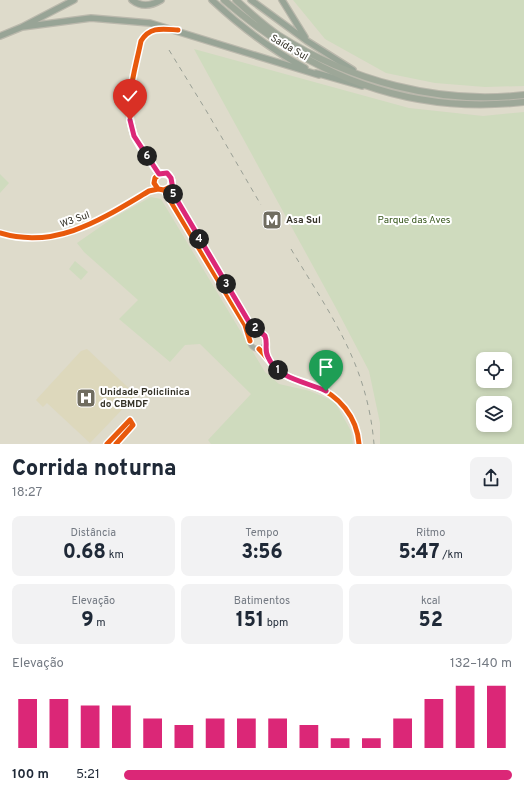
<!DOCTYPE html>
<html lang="pt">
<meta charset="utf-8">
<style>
body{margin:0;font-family:Overpass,sans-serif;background:#f2f2f3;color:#1f2937;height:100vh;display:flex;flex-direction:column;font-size:15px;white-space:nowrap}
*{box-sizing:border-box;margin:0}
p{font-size:13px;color:#747a83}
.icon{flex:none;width:22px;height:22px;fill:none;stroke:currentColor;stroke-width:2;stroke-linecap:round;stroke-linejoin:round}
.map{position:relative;height:444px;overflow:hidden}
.drawer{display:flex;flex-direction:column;background:#fff;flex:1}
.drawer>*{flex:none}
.fabs{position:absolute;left:476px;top:352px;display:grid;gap:8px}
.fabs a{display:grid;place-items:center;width:36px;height:36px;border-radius:8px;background:#fff;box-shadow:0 2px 6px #0003;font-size:20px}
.pin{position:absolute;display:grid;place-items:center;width:34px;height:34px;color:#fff;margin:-41px -17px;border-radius:50% 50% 50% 0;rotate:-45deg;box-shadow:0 0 4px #0007}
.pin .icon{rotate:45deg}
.km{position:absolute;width:20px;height:20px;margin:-10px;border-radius:50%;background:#222;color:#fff;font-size:11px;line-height:20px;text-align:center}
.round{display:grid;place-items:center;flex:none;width:42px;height:42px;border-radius:8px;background:#f2f2f3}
.overview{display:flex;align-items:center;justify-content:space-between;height:68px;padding:0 12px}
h1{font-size:22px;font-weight:800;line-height:30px}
.stats{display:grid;grid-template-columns:repeat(3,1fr);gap:6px;height:68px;padding:4px 12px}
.stats div{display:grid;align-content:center;border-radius:8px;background:#f2f2f3;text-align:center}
.stats b{font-size:20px;font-weight:800}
.stats small{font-size:11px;font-weight:400}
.stats p{font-size:11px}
.chart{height:112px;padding:8px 12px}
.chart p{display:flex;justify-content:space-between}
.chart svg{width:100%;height:72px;margin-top:4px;stroke:#db2777;stroke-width:6}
ul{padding:0 12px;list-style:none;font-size:13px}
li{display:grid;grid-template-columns:64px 48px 1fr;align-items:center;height:30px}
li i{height:10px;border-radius:5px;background:#db2777}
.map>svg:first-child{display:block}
</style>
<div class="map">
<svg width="524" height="444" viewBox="0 0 524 444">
<rect width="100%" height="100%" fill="#dedbcb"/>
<path fill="#ddd8bc" d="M87 349 136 395 90 443 47 403 43 407 36 400 81 351Z"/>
<path fill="#cfdbbe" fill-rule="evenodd" d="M293 0H524V86L485 87 435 83 386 73 325 39Z
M194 49 409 108 483 116 524 112V444H380V423L369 371 336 308ZM483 359H505V381H483ZM483 403H505V425H483Z
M0 174 9 183 0 193Z
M151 197 161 199 265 372 279 384 310 391 335 402 351 431 353 444H211L208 440 251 394 200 344 185 345 170 362 119 319 138 300 84 252 77 243 113 218Z
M75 261 88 272 81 280 69 269Z"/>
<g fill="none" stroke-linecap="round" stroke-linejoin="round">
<g stroke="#bab8ac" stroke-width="6">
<path id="minor" d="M159 174C151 162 139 148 134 135 123 105 135 71 141 41 146 32 154 28 164 29
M171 184 174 195 249 322 260 332
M164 190 170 187 172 181 169 175 161 173 155 178 154 183 158 189 164 190 245 325 250 341
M0 233C56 250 102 219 149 191L158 189
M250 341a8 8 0 1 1 16 0a8 8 0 1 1-16 0Z
M259 349C268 358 274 369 285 375 294 380 305 382 314 386 339 395 357 417 359 444
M107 444 130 420 133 425 116 444"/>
</g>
<g stroke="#bab8ac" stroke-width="8">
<path id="major" d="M132 0C141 7 151 6 161 0
M212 0C241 27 270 49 305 68
M251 0 307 41 353 70
M282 0 305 37
M22 27 91 18 150 23 319 75
M0 36 22 27 74 0
M316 73 362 86"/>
</g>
<g stroke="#bab8ac" stroke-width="8">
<path id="highway" d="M224 0C312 76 407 115 524 102
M236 0C249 12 263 25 278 35 350 81 439 105 524 95"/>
</g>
<use href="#minor" stroke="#a2aca1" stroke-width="4"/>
<use href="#major" stroke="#98a496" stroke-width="5.5"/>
<use href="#highway" stroke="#9da798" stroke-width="6"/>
<path stroke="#999f95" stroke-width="1" stroke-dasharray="5 5" stroke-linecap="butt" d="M169 50 207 112 261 205
M291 249C331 316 367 363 374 444"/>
<g stroke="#fff" stroke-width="8">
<path id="cycleway" d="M159 174C151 162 139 148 134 135 123 105 135 71 141 41 150 26 163 29 178 30
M164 190 170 187 172 181 169 175 161 173 155 178 154 183 158 189 164 190 245 325 250 341
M0 233C56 250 102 219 149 191L158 189
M259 349C268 358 274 369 285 375 294 380 305 382 314 386 339 395 357 417 359 444
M107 444 130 420 133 425 116 444"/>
</g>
<use href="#cycleway" stroke="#e8590c" stroke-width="5"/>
</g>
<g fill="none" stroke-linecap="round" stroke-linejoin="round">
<g stroke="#fff" stroke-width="8">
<path id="route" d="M130 120 134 136 159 174 167 173 171 178 174 195 249 322 265 336C268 343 264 350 268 357 277 379 307 382 326 391"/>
</g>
<use href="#route" stroke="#db2777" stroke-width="5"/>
</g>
<defs>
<g id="metro-square" transform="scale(1)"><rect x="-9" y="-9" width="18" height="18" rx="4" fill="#706d60" stroke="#fff"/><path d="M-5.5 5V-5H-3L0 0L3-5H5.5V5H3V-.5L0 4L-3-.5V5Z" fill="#fff"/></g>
<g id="hospital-square" transform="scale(1)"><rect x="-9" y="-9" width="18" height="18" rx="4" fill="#706d60" stroke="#fff"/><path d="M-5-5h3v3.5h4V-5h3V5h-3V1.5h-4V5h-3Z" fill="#fff"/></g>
</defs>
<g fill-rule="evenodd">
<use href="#metro-square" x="272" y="220"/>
<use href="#hospital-square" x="86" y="398"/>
</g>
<g text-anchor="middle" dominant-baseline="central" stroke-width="4" stroke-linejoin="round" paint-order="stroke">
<g font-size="10" fill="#343227" stroke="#fff">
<text transform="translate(289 48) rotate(30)">Saída Sul</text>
<text transform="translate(75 220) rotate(-20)">W3 Sul</text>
</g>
<g font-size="10" font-weight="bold" fill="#343227" stroke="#fff" text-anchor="start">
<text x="286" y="220">Asa Sul</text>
<text x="100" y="392">Unidade Policlinica<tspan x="100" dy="12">do CBMDF</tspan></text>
</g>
<g font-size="10" fill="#39581f" stroke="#fff">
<text x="414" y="220">Parque das Aves</text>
</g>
</g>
</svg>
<div class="fabs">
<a><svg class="icon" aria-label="locate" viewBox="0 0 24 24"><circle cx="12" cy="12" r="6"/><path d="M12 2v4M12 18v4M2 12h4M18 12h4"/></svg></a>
<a><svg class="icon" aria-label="layers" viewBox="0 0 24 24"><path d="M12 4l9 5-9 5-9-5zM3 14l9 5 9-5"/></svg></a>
</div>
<div class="pin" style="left:326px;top:391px;background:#1e9e55"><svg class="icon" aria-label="arrive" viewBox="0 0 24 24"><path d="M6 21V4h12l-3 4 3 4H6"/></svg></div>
<div class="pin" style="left:130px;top:120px;background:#d93025"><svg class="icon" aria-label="check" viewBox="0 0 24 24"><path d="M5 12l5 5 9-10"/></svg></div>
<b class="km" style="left:278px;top:370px">1</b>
<b class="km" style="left:255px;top:328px">2</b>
<b class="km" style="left:226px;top:284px">3</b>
<b class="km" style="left:199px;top:239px">4</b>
<b class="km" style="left:173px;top:194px">5</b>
<b class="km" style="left:147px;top:156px">6</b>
</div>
<section class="drawer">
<div class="overview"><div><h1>Corrida noturna</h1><p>18:27</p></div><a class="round"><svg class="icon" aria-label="share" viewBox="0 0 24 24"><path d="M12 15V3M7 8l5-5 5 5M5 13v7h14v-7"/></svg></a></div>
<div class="stats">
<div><p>Distância</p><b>0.68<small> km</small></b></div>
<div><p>Tempo</p><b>3:56</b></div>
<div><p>Ritmo</p><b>5:47<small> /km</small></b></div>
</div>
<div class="stats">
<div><p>Elevação</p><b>9<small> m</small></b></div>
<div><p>Batimentos</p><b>151<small> bpm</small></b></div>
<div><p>kcal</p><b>52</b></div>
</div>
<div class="chart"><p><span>Elevação</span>132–140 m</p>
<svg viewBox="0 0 160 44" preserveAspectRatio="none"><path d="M5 44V14M15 44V14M25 44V18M35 44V18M45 44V26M55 44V30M65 44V26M75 44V26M85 44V26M95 44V30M105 44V38M115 44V38M125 44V26M135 44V14M145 44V6M155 44V6"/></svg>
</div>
<ul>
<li><b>100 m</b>5:21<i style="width:100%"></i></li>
</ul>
</section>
